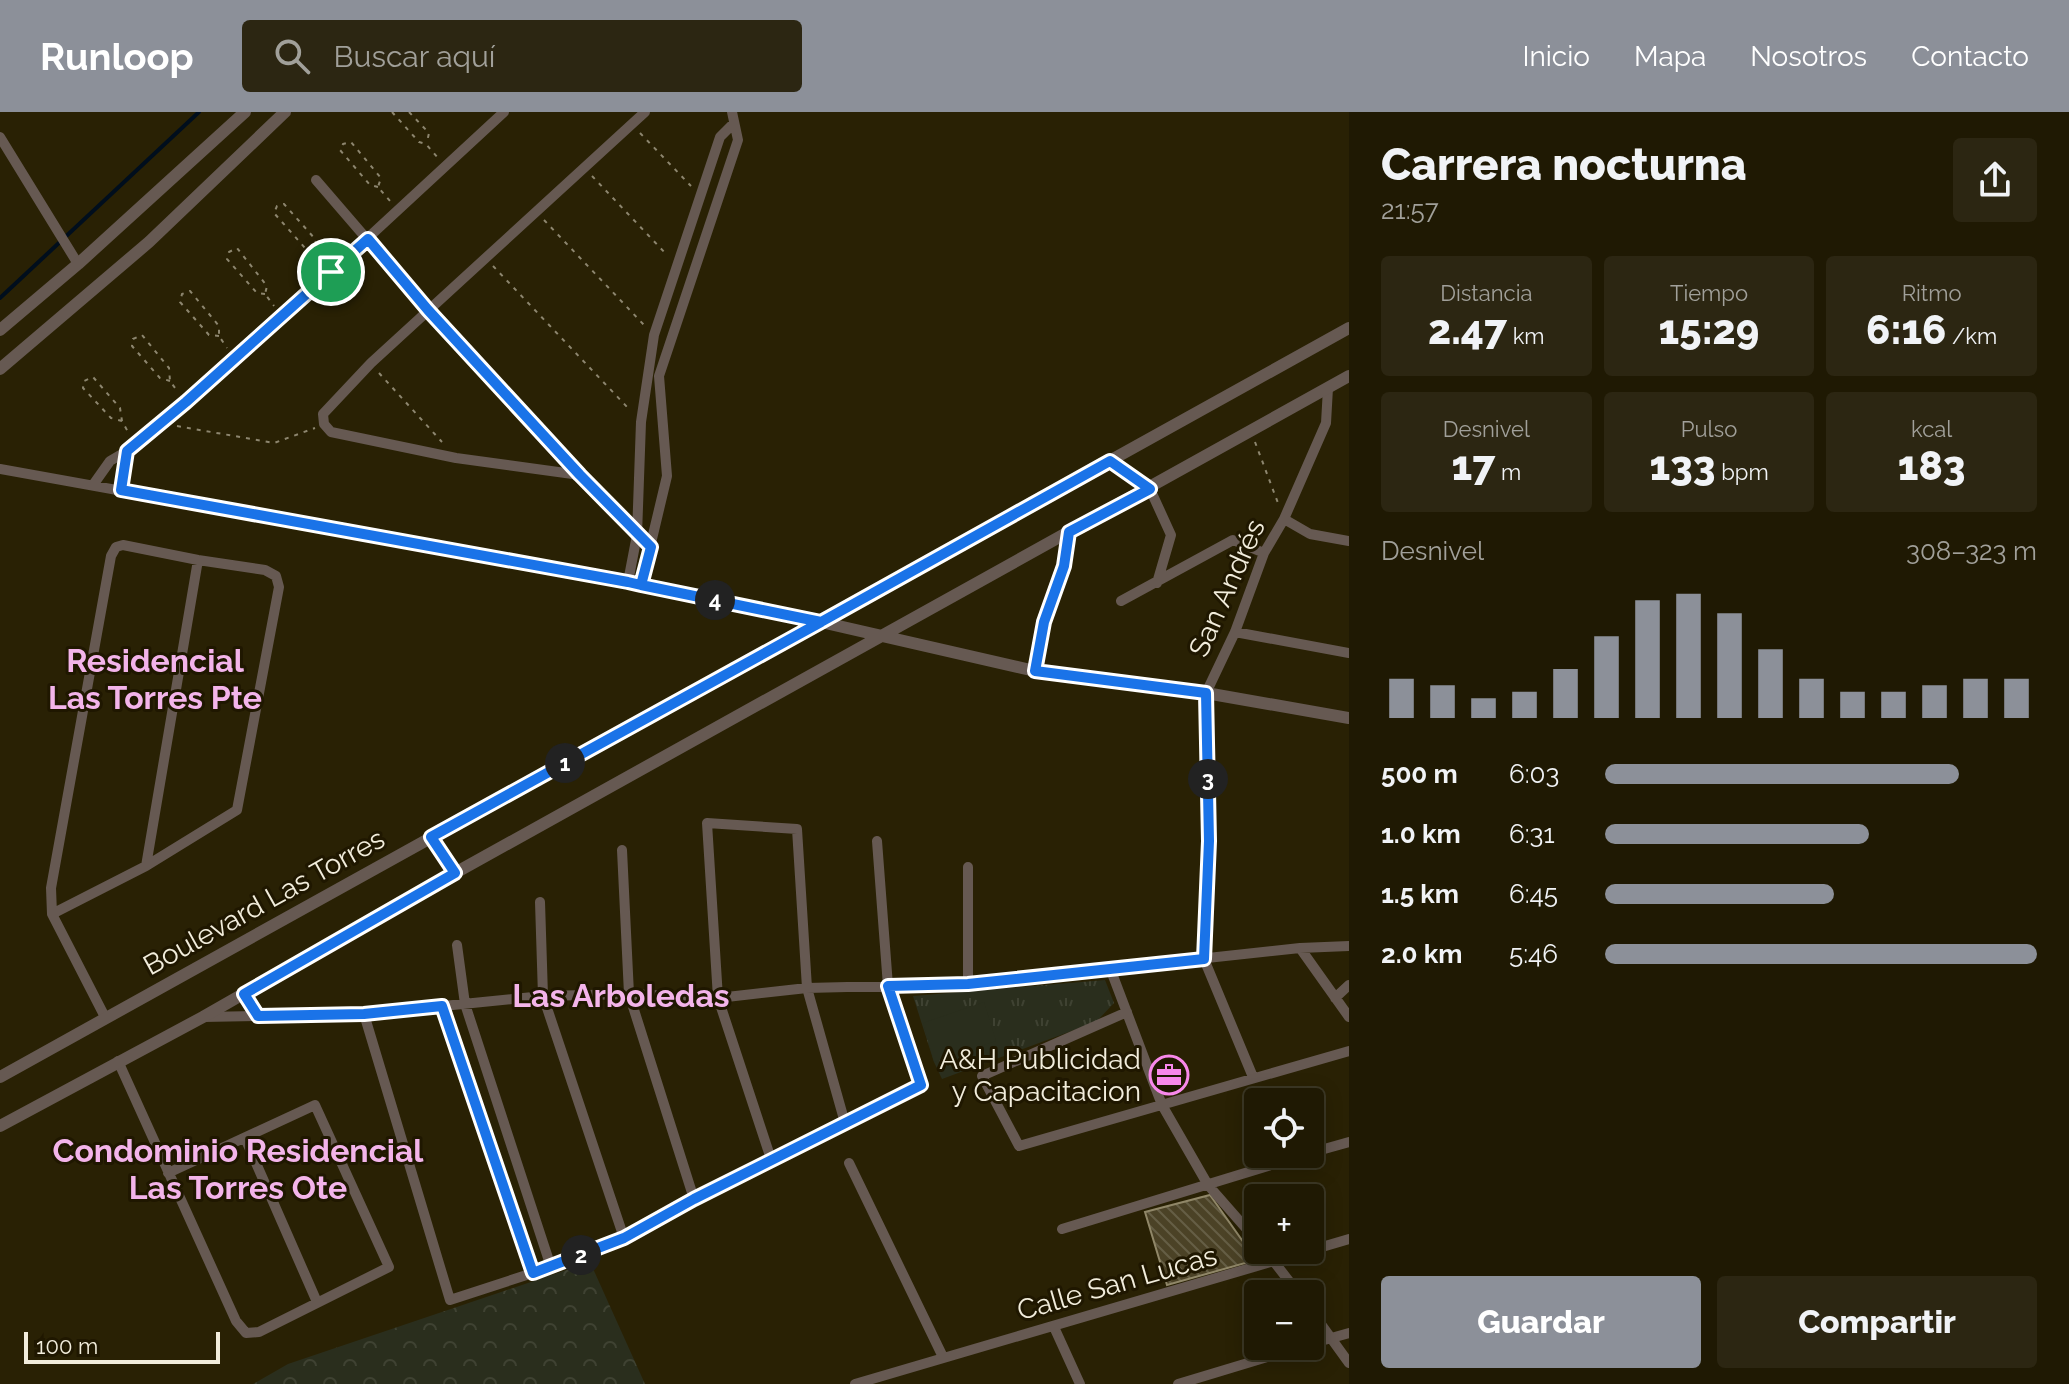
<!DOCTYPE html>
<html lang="es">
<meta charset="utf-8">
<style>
body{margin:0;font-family:Raleway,sans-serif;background:#2c2612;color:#f1f3f6;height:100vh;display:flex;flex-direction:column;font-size:30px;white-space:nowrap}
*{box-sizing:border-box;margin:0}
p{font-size:26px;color:#a1a09a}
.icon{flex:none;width:44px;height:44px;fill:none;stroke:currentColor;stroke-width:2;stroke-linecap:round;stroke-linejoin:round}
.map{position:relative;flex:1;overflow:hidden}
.sheet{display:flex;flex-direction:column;background:#1f1903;width:720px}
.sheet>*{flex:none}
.controls{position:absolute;left:1244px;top:976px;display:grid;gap:16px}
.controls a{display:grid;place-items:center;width:80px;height:80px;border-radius:8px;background:#1f1903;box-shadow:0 4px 20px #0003,0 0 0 2px #3c3825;font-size:40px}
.scale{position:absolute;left:24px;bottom:20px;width:196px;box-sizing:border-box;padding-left:8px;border:4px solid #f2eddc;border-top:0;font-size:22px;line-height:28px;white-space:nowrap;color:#f2eddc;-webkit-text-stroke:6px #1f1700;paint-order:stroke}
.pin{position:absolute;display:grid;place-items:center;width:68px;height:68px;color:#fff;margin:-34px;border:4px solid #fff;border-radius:50%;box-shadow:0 2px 8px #0007}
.km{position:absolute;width:40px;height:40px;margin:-20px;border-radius:50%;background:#222;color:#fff;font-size:22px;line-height:40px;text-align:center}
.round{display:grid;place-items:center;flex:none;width:84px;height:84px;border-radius:8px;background:#2c2612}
.head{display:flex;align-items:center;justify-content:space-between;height:136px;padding:0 32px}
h1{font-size:44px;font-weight:800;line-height:60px}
.figures{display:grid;grid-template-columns:repeat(3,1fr);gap:12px;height:136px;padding:8px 32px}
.figures div{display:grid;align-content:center;border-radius:8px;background:#2c2612;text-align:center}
.figures b{font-size:40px;font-weight:800}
.figures small{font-size:22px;font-weight:400}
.figures p{font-size:22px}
.chart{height:224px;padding:16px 32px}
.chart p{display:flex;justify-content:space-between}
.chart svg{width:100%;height:144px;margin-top:8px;stroke:#8c9099;stroke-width:6}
.button{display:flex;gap:16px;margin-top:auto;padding:16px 32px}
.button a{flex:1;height:92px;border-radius:8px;background:#8c9099;color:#fff;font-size:32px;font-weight:800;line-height:92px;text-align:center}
.button a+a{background:#2c2612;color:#f1f3f6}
ul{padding:0 32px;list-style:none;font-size:26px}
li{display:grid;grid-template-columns:128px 96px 1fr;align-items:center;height:60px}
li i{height:20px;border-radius:10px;background:#8c9099}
header{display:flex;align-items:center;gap:48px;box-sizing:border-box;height:112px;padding:0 40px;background:#8c9099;color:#fff}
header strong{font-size:38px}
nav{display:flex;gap:44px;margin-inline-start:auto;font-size:28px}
.search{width:560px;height:72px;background:#2c2612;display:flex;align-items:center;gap:20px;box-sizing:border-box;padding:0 28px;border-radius:8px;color:#a1a09a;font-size:30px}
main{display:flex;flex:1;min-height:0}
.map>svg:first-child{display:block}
</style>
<header>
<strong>Runloop</strong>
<div class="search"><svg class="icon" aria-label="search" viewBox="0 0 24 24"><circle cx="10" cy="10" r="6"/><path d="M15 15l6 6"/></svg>Buscar aquí</div>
<nav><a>Inicio</a><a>Mapa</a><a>Nosotros</a><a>Contacto</a></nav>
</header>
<main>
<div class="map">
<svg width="1349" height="1272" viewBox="0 0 1349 1272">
<defs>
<pattern id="forest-crowns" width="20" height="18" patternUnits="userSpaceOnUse" patternTransform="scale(2)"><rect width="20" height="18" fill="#2a2e1d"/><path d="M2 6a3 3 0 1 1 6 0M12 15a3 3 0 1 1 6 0" fill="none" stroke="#3f4232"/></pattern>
<pattern id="park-tufts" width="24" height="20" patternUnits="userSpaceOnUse" patternTransform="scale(2)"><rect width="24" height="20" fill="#2a2e1d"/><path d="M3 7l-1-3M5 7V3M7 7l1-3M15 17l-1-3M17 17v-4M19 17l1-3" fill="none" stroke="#3f4232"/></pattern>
<pattern id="building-back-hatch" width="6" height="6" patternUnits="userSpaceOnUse" patternTransform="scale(2)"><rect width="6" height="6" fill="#4b4226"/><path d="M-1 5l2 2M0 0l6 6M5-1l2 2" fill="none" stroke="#655e45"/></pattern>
</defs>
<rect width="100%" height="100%" fill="#292104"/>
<path fill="url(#forest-crowns)" d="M590 1150 645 1272H253L288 1252Z"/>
<path fill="url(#park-tufts)" d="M1105 868 1114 891 1096 910 942 967 934 950 913 884Z"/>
<path fill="#2a2e1d" d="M984 890 996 929 934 950 923 911Z"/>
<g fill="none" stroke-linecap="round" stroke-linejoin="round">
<path stroke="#000e1d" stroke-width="4" d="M0 186 199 0"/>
</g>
<path fill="url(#building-back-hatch)" stroke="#908768" stroke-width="2" d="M1210 1083 1256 1148 1167 1173 1145 1100Z"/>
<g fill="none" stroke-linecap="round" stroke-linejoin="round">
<path stroke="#8d866f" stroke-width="2" stroke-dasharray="4 6" stroke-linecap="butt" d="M392 0 419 30 426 32 438 46
M409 0 429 21 427 30
M640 21 691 74
M592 64 667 143
M378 75 370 73 340 38 343 32 351 30 381 66 378 75 390 89
M544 108 645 214
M314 138 305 136 274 101 277 94 284 92 316 128 314 138 323 150
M493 154 629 297
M265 182 257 181 227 147 229 140 237 136 267 174 265 182 274 194
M219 224 209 223 180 190 182 182 190 179 219 214V224L227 236
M379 261 442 330
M170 269 160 266 132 234 133 227 142 223 169 256 170 269 178 280
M122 309 111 306 83 276 84 269 93 265 120 296 122 309 128 320
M177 314 274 331 315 316
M1255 330 1278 391
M1037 546 1044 510 1064 454 1066 437"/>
<path stroke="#665952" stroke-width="10" d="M0 25 78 152
M316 68 428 198 580 363 651 435
M1110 349 1150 377 1171 423 1157 471
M0 357 628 470 821 510
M580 363 456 346 331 320 324 312 323 302 371 251 645 0
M93 373 110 349 127 339 186 290 331 160 504 0
M121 378 127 339
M1284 407 1310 422 1349 429
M628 470 637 423 641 310 654 223 720 25 733 12
M641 473 667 364 659 264 738 28 732 0
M1121 489 1233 428 1264 441
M1235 520 1349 541
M622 738 629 882 694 1087
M146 754 198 448
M968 755V872
M540 790 543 884 624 1126
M52 802 146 754 237 698 279 475 276 464 265 458 198 448 123 433 116 435 111 444 51 776 52 802 105 905
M457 833 465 892 551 1155
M1300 836 1349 905
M1110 856 1162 993 1208 1073 1258 1130
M244 882 258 904
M1335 886 1349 873
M442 894 533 1161
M1127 900 982 964 1019 1034 1349 939
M364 902 450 1188 551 1155 624 1126 694 1087 921 973 888 874 877 729
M203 905 364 902 543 884 629 882 718 886 807 876 968 872 1300 836 1349 834
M118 949 236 1209 246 1221 259 1220 389 1155 315 993 168 1061
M1253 965 1204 847 1209 729 1206 581 1235 520 1264 441 1284 407 1326 311 1328 276
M245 1026 317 1190
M1310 1041 1349 1030
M772 1050 718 886 707 711 797 717 807 876 845 1011
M849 1051 943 1245
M1062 1117 1307 1042
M1265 1138 1299 1182
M1310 1197 1349 1251
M1054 1215 1080 1272
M1310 1232 1349 1221
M855 1272 1349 1127
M1178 1272 1304 1234"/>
<path stroke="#665952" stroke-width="12" d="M0 218 78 152 245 0
M0 257 149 130 285 0
M821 510 1035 559 1206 581 1349 606
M431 725 455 761
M0 965 1349 216
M0 1014 203 905 455 761 1349 264"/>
</g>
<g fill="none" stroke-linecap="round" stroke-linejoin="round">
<g stroke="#fff" stroke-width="16">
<path id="route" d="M331 160 368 127 428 198 580 363 651 435 641 473 821 510 431 725 455 761 244 882 258 904 364 902 442 894 533 1161 624 1126 694 1087 921 973 888 874 968 872 1204 847 1209 729 1206 581 1035 559 1044 510 1064 454 1069 420 1150 377 1110 349 821 510 641 473 628 470 121 378 127 339 186 290 331 160"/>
</g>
<use href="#route" stroke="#1a73e8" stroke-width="10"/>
</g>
<defs>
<g id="office-ring" transform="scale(2)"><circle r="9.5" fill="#1f1700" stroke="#f888eb" stroke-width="1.5"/><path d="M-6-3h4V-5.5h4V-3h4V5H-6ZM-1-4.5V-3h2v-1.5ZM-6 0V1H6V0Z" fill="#f888eb"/></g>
</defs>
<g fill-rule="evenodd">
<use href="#office-ring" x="1169" y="963"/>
</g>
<g text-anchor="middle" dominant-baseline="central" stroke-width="6" stroke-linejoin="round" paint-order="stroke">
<g font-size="28" fill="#f2eddc" stroke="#1f1700">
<text transform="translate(1227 476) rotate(-66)">San Andrés</text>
<text transform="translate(264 790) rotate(-29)">Boulevard Las Torres</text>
<text transform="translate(1117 1171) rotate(-16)">Calle San Lucas</text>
</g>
<g font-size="28" fill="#f2eddc" stroke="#1f1700" text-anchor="end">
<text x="1141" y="947">A&amp;H Publicidad<tspan x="1141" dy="32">y Capacitacion</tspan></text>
</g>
<g font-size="32" font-weight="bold" fill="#f3b4ea" stroke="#1f1700">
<text x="155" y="548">Residencial<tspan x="155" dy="37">Las Torres Pte</tspan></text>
<text x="621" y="883">Las Arboledas</text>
<text x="238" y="1038">Condominio Residencial<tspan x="238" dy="37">Las Torres Ote</tspan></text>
</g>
</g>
</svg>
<div class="controls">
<a><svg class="icon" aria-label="locate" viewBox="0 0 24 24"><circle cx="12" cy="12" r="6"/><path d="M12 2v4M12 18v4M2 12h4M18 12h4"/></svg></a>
<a>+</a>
<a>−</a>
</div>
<div class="scale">100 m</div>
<div class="pin" style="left:331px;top:160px;background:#1e9e55"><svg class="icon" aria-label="arrive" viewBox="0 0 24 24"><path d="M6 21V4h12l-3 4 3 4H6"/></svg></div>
<b class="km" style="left:565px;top:651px">1</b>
<b class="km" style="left:581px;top:1143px">2</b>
<b class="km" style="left:1208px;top:667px">3</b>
<b class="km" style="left:715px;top:488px">4</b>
</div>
<section class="sheet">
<div class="head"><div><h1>Carrera nocturna</h1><p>21:57</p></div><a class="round"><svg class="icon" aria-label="share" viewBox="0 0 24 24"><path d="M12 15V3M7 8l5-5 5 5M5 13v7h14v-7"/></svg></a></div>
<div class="figures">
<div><p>Distancia</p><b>2.47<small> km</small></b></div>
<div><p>Tiempo</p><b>15:29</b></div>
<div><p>Ritmo</p><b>6:16<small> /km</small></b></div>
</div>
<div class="figures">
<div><p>Desnivel</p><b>17<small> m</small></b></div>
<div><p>Pulso</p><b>133<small> bpm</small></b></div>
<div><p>kcal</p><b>183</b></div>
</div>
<div class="chart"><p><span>Desnivel</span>308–323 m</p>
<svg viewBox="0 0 160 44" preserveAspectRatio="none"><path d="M5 44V32M15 44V34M25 44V38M35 44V36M45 44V29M55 44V19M65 44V8M75 44V6M85 44V12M95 44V23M105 44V32M115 44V36M125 44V36M135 44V34M145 44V32M155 44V32"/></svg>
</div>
<ul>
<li><b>500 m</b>6:03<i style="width:82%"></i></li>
<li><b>1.0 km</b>6:31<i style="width:61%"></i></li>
<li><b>1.5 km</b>6:45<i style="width:53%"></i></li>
<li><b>2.0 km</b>5:46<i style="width:100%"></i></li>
</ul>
<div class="button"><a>Guardar</a><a>Compartir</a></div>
</section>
</main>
